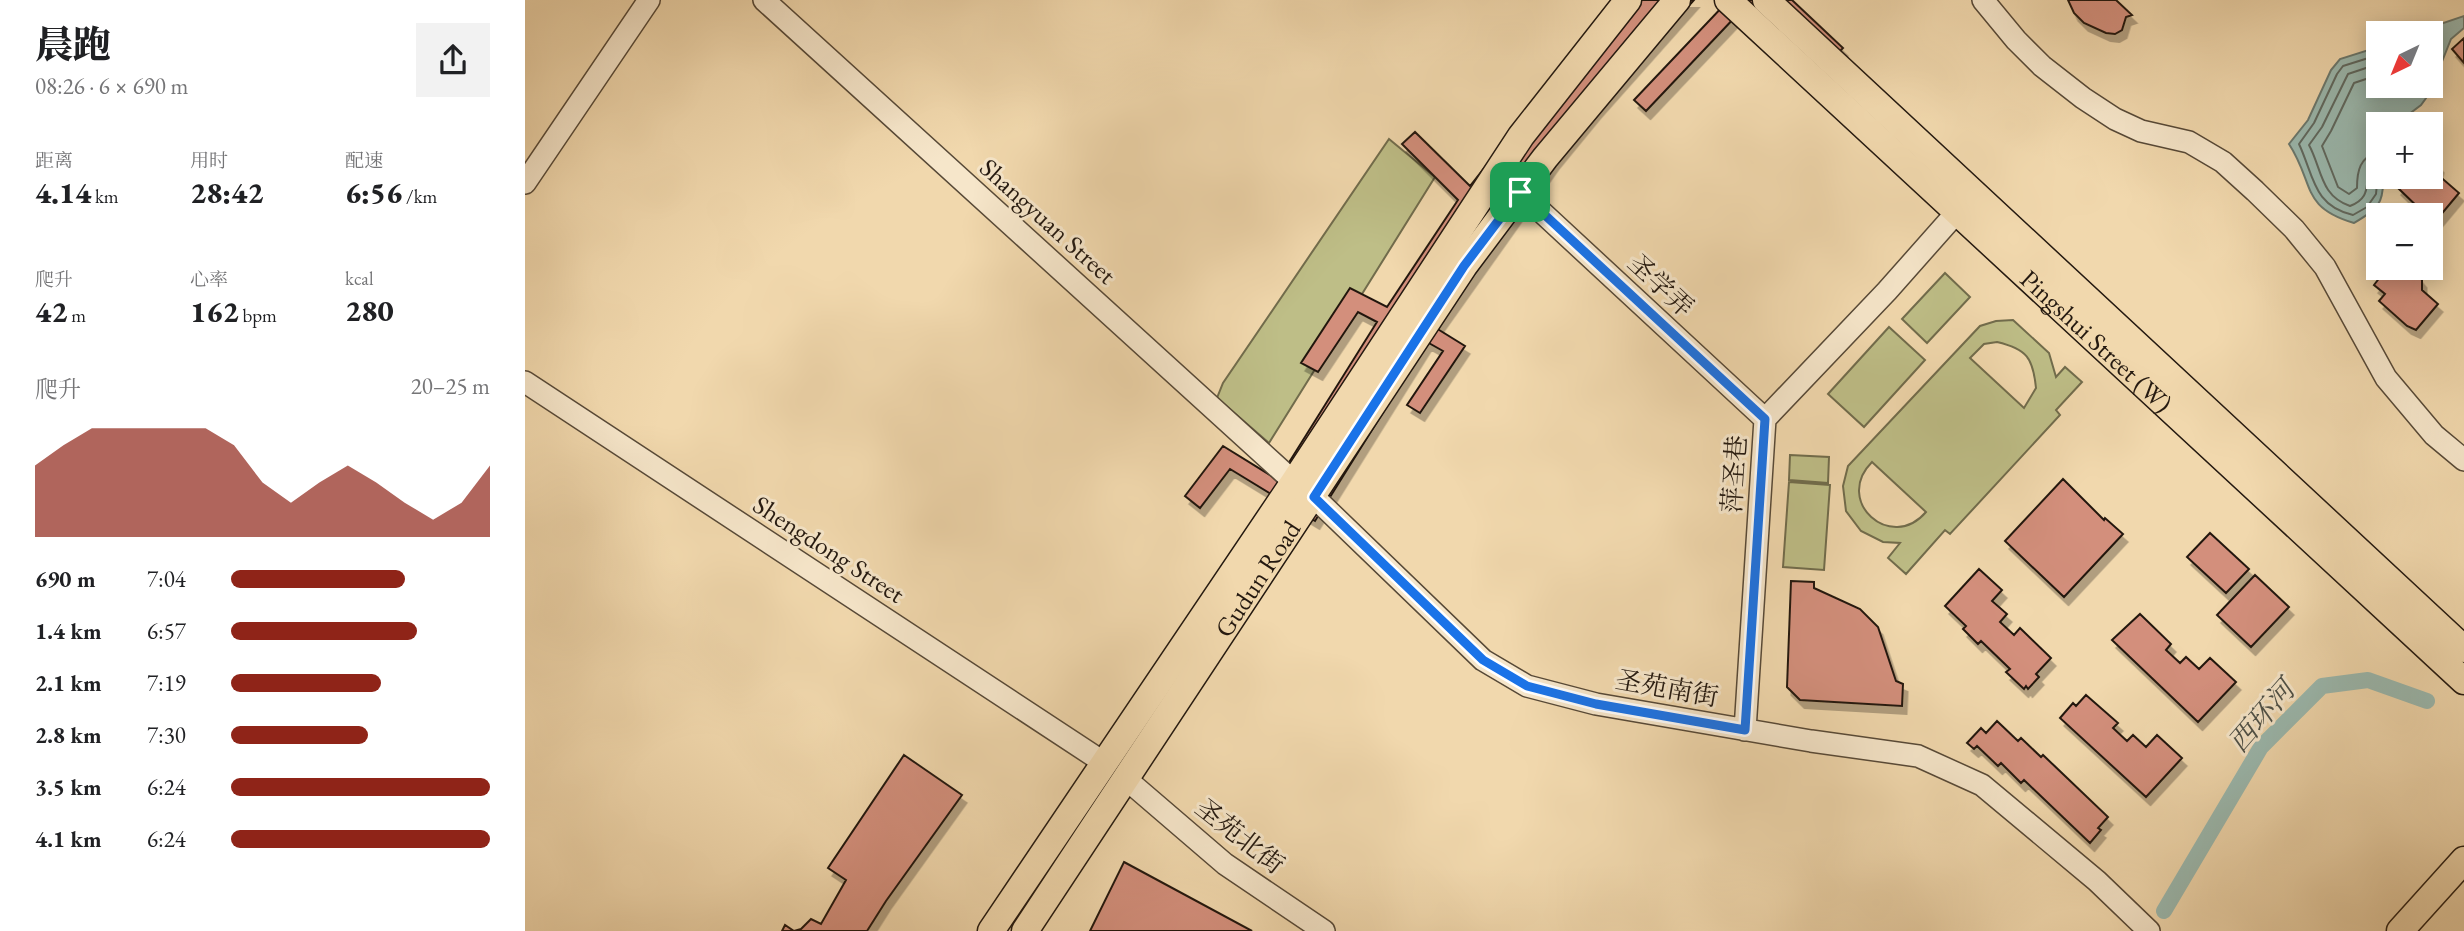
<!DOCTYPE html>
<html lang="zh">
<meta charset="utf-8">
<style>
body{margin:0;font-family:"EB Garamond","Noto Serif SC",serif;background:#f2f2f2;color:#202124;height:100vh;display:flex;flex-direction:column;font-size:26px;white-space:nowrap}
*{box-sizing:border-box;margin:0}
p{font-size:23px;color:#757577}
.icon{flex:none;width:38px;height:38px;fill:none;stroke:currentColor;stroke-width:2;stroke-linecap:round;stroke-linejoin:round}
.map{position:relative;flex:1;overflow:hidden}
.side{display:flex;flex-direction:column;background:#fff;width:525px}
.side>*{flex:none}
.needle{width:46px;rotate:223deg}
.buttons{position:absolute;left:1841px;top:21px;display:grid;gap:14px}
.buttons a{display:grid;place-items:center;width:77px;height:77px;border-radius:0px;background:#fff;box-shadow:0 4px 18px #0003;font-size:35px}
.pin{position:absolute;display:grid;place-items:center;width:60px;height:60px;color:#fff;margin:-30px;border-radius:14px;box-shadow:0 4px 10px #0006}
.round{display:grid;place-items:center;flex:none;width:74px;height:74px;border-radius:0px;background:#f2f2f2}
.overview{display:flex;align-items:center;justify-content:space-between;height:119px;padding:0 35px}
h1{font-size:38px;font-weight:800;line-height:52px}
.figures{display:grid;grid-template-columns:repeat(3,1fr);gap:10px;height:119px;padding:7px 35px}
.figures div{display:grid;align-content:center}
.figures b{font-size:30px;font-weight:800}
.figures small{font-size:19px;font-weight:400}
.figures p{font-size:19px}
.chart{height:196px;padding:14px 35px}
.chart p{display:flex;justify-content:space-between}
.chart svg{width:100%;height:126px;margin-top:7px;fill:#8f2418;opacity:.7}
ul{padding:0 35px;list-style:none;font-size:23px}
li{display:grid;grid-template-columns:112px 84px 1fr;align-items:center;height:52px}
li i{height:18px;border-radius:9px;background:#8f2418}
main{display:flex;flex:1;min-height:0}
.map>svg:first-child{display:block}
</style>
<main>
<section class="side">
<div class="overview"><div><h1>晨跑</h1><p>08:26 · 6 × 690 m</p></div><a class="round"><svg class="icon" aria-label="share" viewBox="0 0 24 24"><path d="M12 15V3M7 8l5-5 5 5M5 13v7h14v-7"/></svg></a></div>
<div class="figures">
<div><p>距离</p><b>4.14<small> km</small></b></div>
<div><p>用时</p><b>28:42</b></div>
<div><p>配速</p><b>6:56<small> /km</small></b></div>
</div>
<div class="figures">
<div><p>爬升</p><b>42<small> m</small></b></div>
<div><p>心率</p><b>162<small> bpm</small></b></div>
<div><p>kcal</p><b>280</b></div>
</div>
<div class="chart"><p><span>爬升</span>20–25 m</p>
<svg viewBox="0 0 160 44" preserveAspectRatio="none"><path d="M0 44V19L10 12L20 6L30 6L40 6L50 6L60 6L70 12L80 25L90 32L100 25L110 19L120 25L130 32L140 38L150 32L160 19V44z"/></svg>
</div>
<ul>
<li><b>690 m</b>7:04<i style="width:67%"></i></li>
<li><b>1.4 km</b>6:57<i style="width:72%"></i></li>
<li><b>2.1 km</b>7:19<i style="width:58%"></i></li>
<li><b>2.8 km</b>7:30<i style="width:53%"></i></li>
<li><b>3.5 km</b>6:24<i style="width:100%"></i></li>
<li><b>4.1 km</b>6:24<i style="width:100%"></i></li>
</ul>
</section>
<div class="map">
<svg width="1939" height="931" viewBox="0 0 1939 931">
<defs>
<filter id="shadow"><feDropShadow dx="4.5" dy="8" stdDeviation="0" flood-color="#0004"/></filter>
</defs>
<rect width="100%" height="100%" fill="#f1d8ad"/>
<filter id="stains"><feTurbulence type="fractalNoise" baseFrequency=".00286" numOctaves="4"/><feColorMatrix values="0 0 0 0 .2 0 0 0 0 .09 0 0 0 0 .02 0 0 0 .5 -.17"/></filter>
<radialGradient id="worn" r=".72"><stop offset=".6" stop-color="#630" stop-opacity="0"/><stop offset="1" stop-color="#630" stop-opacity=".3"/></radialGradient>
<path fill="#bebe87" stroke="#716c4c" stroke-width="2" fill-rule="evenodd" d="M864 139 910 177 744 443 692 398 698 383Z
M1420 273 1445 297 1402 343 1377 319Z
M1488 320 1524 353 1531 377 1540 367 1557 382 1531 410 1535 415 1425 534 1420 530 1381 574 1363 558 1375 543 1358 542 1336 531 1321 511 1318 486 1323 466 1455 326 1471 321ZM1472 342C1502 349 1508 358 1511 388L1499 408 1445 358 1459 344ZM1347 462 1401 512C1366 553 1308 501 1347 462Z
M1364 327 1400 360 1339 427 1303 394Z
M1265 455 1304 457 1303 483 1264 480Z
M1264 482 1305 485 1299 570 1258 567Z"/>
<path fill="#9bb9af" stroke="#6b796f" stroke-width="2" d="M1939 16V28L1926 39 1904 94 1896 105 1871 124H1853V177H1858C1859 205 1852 209 1829 223 1775 207 1790 184 1764 144L1783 120 1806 70 1815 59 1853 47V86H1906V33H1889Z"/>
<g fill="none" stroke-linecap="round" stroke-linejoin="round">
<path stroke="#606960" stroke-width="2" d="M1853 55 1818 66 1812 74 1789 123 1774 144C1789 176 1788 206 1828 215L1842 207 1851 194 1853 173
M1853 64 1823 74 1797 127 1784 145C1797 169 1795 196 1825 206 1853 195 1833 176 1853 162
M1853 75 1829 83 1806 131 1797 146 1813 187 1824 194 1832 188C1832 170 1835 158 1853 151"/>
<path stroke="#9bb9af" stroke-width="16" d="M1639 911 1736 747 1797 686 1843 680 1902 701"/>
</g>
<path fill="#d38f7b" stroke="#241910" stroke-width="2" filter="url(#shadow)" d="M1105 0H1169L1071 110 1030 160 911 328 940 346 895 413 882 405 918 351 902 342 790 521 705 469 675 508 660 496 698 446 753 480 852 322 833 312 793 372 776 363 825 288 862 307 933 200 877 144 890 132 945 186 979 143Z
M1198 0H1267L1318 48 1285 81 1213 14 1121 111 1109 100 1201 3Z
M1543 0H1591L1607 15 1601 17 1597 30 1590 34 1581 33 1559 23 1549 13Z
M1939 38V63L1927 49Z
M1907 156 1914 165 1912 174 1934 193 1909 223 1906 220V215H1901L1872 187 1879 177H1906Z
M1862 268H1887L1897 280V290L1913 304 1891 330 1882 326 1854 301 1860 294 1849 285Z
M1538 479 1579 520 1580 518 1598 534 1539 597 1480 541Z
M1685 533 1724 569 1701 593 1662 557Z
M1454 569 1477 590 1467 601 1482 614 1475 622 1489 635 1495 628 1526 658 1511 674 1514 677 1503 689 1501 686 1499 689 1481 672 1485 669 1456 641 1453 644 1438 629 1441 626 1420 606Z
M1730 575 1764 607 1726 647 1692 615Z
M1266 581 1289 582V588L1335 609 1353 627 1371 681 1378 684 1377 706 1275 700 1262 687Z
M1615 614 1646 644 1641 650 1655 663 1661 657 1674 669 1685 658 1711 682 1673 722 1587 640Z
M1561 695 1593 723 1588 728 1602 741 1608 735 1621 747 1632 735 1657 758 1621 797 1535 718 1548 703 1551 706Z
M1472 721 1493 741 1496 738 1516 757 1518 755 1583 817 1573 828 1576 830 1565 843 1499 780 1496 783 1476 763 1473 766 1452 746 1449 749 1442 743 1456 728 1461 733Z
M379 755 437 795 361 901 342 931H257L260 925 269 931 276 929 286 919 296 924 321 880 303 868Z
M599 862 727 931H565Z"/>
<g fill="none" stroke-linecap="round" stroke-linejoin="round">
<g stroke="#574937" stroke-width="24">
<path id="minor" d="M239 0 769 482
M1458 0 1491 40 1517 66 1558 98 1590 119 1616 131 1664 142 1698 162 1730 191 1769 229 1800 267 1861 378 1909 435 1939 460
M0 183 124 0
M995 192 1240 419
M0 382 578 762
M789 497 958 660 1002 686 1071 704 1286 741 1393 756 1457 785 1572 881 1624 931
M1220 730 1240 419 1362 291 1432 212
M601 779 700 864 799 931"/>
</g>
<g stroke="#241910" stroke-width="29">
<g id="major">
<path id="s1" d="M1203 0 1939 681"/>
<path d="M1241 0 1939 649"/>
<path d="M466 931 769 482 996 136 1103 0"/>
<path id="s2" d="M500 931 939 266 1020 158 1152 0"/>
<path d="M1875 931 1939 860"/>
</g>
</g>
<use href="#minor" stroke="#f6e6ca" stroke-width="21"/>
<use href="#major" stroke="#f1d8ad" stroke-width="26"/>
</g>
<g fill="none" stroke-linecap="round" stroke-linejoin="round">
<g stroke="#fff" stroke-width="14">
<path id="route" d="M995 192 1240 419 1220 730 1071 704 1002 686 958 660 789 497 939 266Z"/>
</g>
<use href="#route" stroke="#1a73e8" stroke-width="9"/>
</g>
<g text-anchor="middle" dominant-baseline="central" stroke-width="6" stroke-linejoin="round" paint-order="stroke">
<g font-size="26" fill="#241910" stroke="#f6e6ca">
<text transform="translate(523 221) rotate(42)">Shangyuan Street</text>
<text transform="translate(1136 285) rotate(43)">圣学弄</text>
<text stroke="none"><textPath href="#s1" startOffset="502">Pingshui Street (W)</textPath></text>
<text transform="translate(1209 474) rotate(-86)">萍圣巷</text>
<text transform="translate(304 549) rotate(33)">Shengdong Street</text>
<text stroke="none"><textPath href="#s2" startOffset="422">Gudun Road</textPath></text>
<text transform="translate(1142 688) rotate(10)">圣苑南街</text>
<text transform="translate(715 836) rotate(38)">圣苑北街</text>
</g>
<g font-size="28" font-style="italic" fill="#4e5148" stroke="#f6e6ca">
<text transform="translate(1736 716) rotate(-49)">西环河</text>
</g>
</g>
<rect width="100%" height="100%" filter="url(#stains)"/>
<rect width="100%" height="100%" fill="url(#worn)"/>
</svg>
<div class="buttons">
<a><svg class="needle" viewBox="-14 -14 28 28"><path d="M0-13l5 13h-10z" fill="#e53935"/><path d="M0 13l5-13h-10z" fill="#757577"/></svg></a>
<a>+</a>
<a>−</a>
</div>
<div class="pin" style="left:995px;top:192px;background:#1e9e55"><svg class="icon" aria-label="arrive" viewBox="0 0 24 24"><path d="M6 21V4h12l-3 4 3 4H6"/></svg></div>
</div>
</main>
